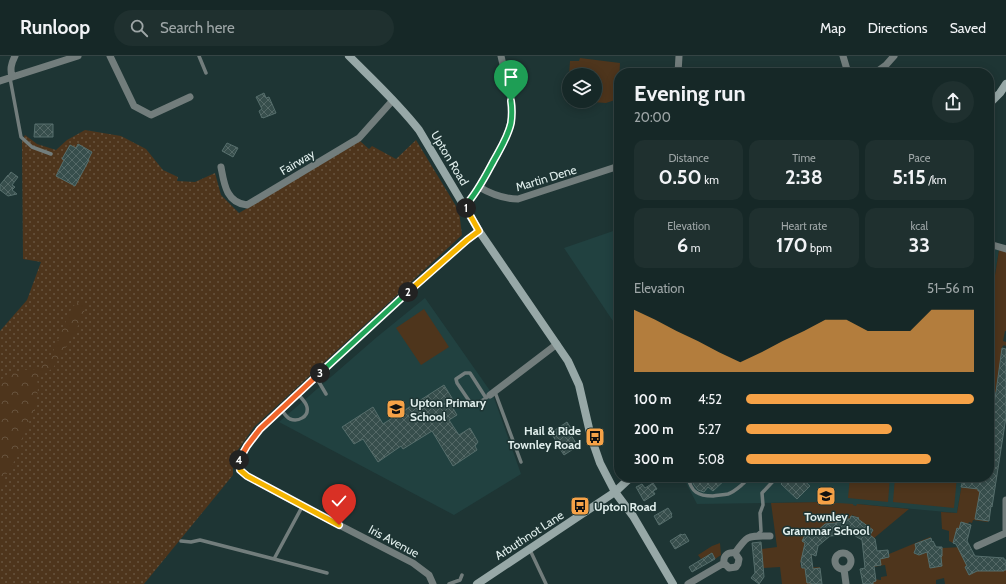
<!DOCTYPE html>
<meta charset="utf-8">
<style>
body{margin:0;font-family:Cabin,sans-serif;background:#1f302f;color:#f1f3f6;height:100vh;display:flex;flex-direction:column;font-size:15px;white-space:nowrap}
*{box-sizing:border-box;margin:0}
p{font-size:13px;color:#9ea6a7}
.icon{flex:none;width:22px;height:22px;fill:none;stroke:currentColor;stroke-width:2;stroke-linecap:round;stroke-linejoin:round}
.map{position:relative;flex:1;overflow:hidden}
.sheet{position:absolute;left:614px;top:12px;width:380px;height:414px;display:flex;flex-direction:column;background:#162827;border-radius:16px;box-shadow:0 2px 10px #0003,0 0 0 1px #354444}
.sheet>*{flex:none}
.buttons{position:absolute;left:562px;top:12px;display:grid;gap:8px}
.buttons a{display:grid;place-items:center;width:40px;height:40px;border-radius:50%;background:#162827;box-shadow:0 2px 10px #0003,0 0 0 1px #354444;font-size:20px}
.pin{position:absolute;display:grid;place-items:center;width:34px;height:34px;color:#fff;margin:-41px -17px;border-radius:50% 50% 50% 0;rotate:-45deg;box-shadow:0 0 4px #0007}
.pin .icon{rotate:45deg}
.km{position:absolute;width:20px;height:20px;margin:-10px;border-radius:50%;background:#222;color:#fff;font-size:11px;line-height:20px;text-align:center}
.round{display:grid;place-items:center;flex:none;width:42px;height:42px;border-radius:21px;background:#1f302f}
.overview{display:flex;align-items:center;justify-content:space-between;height:68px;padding:0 20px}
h1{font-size:22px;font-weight:700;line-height:30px}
.figures{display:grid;grid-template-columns:repeat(3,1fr);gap:6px;height:68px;padding:4px 20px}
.figures div{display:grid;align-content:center;border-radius:10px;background:#1f302f;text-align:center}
.figures b{font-size:20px;font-weight:700}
.figures small{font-size:11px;font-weight:400}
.figures p{font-size:11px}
.chart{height:112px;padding:8px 20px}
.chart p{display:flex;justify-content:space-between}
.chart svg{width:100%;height:72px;margin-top:4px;fill:#f6a247;opacity:.7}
ul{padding:0 20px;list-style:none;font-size:13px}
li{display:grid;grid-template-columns:64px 48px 1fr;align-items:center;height:30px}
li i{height:10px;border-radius:5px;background:#f6a247}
header{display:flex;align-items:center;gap:24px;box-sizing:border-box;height:56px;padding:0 20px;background:#162827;border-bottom:1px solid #354444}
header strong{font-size:19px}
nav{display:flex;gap:22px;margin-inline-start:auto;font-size:14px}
.search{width:280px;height:36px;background:#1f302f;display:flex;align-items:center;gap:10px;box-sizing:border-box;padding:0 14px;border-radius:22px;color:#9ea6a7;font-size:15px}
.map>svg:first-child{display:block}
</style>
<header>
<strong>Runloop</strong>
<div class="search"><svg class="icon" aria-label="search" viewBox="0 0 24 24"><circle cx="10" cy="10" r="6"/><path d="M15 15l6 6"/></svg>Search here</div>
<nav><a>Map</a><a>Directions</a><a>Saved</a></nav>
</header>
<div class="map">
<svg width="1006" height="528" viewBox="0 0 1006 528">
<defs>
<pattern id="grass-dots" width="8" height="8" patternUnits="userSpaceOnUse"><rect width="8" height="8" fill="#4e351c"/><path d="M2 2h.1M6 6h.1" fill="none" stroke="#67533d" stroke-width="1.8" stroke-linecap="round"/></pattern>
<pattern id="forest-crowns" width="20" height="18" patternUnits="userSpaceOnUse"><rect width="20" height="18" fill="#4e351c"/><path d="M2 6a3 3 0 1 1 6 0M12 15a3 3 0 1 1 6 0" fill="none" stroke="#67533d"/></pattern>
<pattern id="building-cross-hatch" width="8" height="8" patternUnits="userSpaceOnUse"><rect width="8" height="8" fill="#374e4c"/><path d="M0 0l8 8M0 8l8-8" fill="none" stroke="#546866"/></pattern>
</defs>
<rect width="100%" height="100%" fill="#1e3534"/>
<path fill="#214140" d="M619 173V274L564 192Z
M989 191 999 194 992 238 990 242 991 245 989 256Z
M425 242 493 339 521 418 454 459 279 366 377 281Z
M683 421H963L957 457 858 448 857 450 824 446 697 448Z"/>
<path fill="url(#grass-dots)" d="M85 74 121 80 146 93 163 114 178 121 177 125 195 126 215 117 221 139 239 157 360 85 369 93 372 90 396 103 416 84 459 155 462 179 254 371 233 401V419L144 528H0V275L27 244 41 206 23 203 22 84 25 79 37 88 56 94 67 84Z"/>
<path fill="url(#forest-crowns)" d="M82 244 86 251 79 268 65 293 53 312 37 323 38 332 36 350 25 375 17 401 7 417 0 434V324L8 319 24 314 37 313 51 300 72 251Z"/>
<path fill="#4e351c" d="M580 2 620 7 618 43 606 47 578 45H595V19H569L570 5H579Z
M999 194 1006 196V275H1005L1003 285 1006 286V290L1004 289 1002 291 997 327 999 337 995 336V340L1003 341 996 345H994L991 367 998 368 994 373 989 372V256C990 251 990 243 992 238Z
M424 253 449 291 421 309 396 272Z
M850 421H890L888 446 848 442Z
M895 421H957L954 452 893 446Z
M963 421H982L989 428 979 427 978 434 980 435 979 438H983L991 453V455L977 453 975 463 988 465V466L973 464 972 467 969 466 968 468 961 466 959 473 957 472 953 487 949 485V475L942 473 941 456 957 457Z
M824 446 853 448V449L856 450 857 448 909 453 873 483 870 479 873 474 861 465 857 469 859 462 852 459 849 468H848L847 463H844V468L827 467 829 472 815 479 811 476 809 478 812 482 810 490 804 489 803 497 812 499 811 503 801 504V506L800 507 801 512 820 511V512L805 514 806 524H811V528H782L780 511 763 512 761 493 777 491 771 447Z
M930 481 931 482 915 488 916 492 914 496 915 498 919 499 934 494 936 501 942 500V492L962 491 959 493 967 510 965 511 969 519 973 517 971 512 982 515H1003L1004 514H1006V528H945L944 522 936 524V528H873V523L881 524V521L887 520 885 509 873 511 880 502 889 501V498Z
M720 487 721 499 715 503 712 497 701 503 698 499 712 490Z"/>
<path fill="url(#building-cross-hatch)" stroke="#566e6c" d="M264 37 266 42 269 41 276 57 263 62V61L262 62 259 55 262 53 256 41Z
M35 68H53V81H34Z
M227 87 238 92 233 101 222 95Z
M78 88 92 96 88 104H89L75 130 56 120 64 104 62 103 70 89 76 92Z
M11 116 18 121 12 129 15 131 12 134 17 138 8 140 0 134V129L8 119V120Z
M1002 292 1006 293V361L992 451 991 450 989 465 975 463 980 435H978V433L961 431 963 424 981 427 982 421H989V372L990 373 996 336Z
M444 329 455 347 451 349 457 359 449 364 459 379 470 372 478 386 475 390 477 394 453 410 432 375 403 393 401 390 378 406 363 383 354 388 342 371 373 351 383 368Z
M567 366 572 374 569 376 578 390 564 399 556 387H557L553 380 557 378 555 374Z
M696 421H728L713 435 708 431 704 436 698 434 694 429 692 425Z
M793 421H800L810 430 797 443 781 428 787 422 790 425Z
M653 427 657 433 653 435 655 438 644 445 636 431 642 428 645 432Z
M668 452 672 458 671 459 672 461 659 469 654 460Z
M851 460 859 462 858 463 873 474 870 479 875 483 877 495 888 494 889 501 880 503 881 509 874 510 876 525 873 526V528H863L860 513 865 512 862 484 852 478 830 480 818 490 816 500 811 498 813 513 820 512 822 528H811V527H807L805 512H802L801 505 805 487 802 485 805 479 807 480 812 476 814 478 825 468 844 466 843 463H850Z
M961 466 971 469 967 485 975 500 1004 502V504H1006V514H1004V515H977L969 519 965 511 967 510 956 488 953 487 957 472 959 473Z
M681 478 682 479 685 478 689 485 675 493 670 485Z
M931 482 932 486 933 485 936 491H942V500L941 501 942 510 930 512 927 496 919 499 914 497 916 492 915 488Z
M761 486 764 521 759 528 751 522 755 517 752 487Z
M712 497 715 503 692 516 689 511Z"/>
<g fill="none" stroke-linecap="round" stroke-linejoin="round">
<path stroke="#727d7c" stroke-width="3.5" d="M199 0 206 17
M10 22 21 81 32 91 51 98
M316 321 326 338
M495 336 521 406
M486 342 470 317H465L456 323 457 327 472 349C479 348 485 343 490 339
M281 353C284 357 286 361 290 363 298 366 309 361 307 351 306 346 301 342 298 338
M688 421C691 436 698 440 713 440 718 439 723 439 728 438 734 436 739 431 744 427
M757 479 761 475 760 457 763 449 762 437 777 421
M181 485 191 486 200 484 274 503 327 517
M530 494 546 528
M274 503 302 451
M449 528 460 524 462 519"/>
<path stroke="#727d7c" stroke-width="7" d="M110 0 134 50 151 59 190 41
M843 0 848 17
M678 17 679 0
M875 17 886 9 894 0
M12 21C10 13 11 8 15 0
M0 25 78 0
M221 111C224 127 226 147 247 149L359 82 393 44
M479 131C491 138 504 143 518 143L619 110
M465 150C476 138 483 125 490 111 500 94 511 77 512 57 513 38 505 19 501 0
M989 188 1006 193
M490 339 557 288
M1006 444V477
M977 490 1006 477
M835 505a8 8 0 1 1 16 0a8 8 0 1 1-16 0Z
M735 497C748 478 748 480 770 480
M724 507 729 512 736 511 738 508 739 503 735 497
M724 507C723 500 727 496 735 497
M844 513 846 528
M433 528 429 519 413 507 302 450 247 420C245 418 241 416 240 413 235 402 253 382 260 373L414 230 467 184 479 175
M688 528 724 507"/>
<path stroke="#97a8a7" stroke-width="8" d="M349 0C373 24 398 47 419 74L479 175 568 305 579 329 591 381 600 407 615 436 633 460 673 528
M989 48 1000 37 1006 28
M477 528 615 436 631 421"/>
</g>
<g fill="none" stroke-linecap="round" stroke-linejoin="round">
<g stroke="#fff" stroke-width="8">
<path id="split-1" d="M466 152 465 150C477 137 485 121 493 106 500 93 508 81 511 67 512 60 512 52 511 45"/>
</g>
<g stroke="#fff" stroke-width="8">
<path id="split-2" d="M408 236 467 184 479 175 466 152"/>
</g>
<g stroke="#fff" stroke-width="8">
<path id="split-3" d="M320 317 408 236"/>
</g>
<g stroke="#fff" stroke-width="8">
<path id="split-4" d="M239 404 247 390 260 373 320 317"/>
</g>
<g stroke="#fff" stroke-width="8">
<path id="split-5" d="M239 404 240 414 247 420 339 469"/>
</g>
<use href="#split-1" stroke="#22a559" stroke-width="5"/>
<use href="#split-2" stroke="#f5b400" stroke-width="5"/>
<use href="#split-3" stroke="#22a559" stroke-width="5"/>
<use href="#split-4" stroke="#f0652b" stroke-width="5"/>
<use href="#split-5" stroke="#f5b400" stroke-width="5"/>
</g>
<defs>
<g id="school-square" transform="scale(1)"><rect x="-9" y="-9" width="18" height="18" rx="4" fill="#f6a247" stroke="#1e3534"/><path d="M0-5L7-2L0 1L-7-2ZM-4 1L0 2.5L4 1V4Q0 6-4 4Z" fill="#111"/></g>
<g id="bus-square" transform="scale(1)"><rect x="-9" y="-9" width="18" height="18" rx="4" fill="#f6a247" stroke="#1e3534"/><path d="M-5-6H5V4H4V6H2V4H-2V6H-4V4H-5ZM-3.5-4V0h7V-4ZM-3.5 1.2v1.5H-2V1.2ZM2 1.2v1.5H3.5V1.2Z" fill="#111"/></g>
</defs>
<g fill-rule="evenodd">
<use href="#school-square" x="396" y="353"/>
<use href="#bus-square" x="595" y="381"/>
<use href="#school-square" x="826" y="440"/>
<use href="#bus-square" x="580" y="450"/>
</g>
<g text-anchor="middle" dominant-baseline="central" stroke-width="3" stroke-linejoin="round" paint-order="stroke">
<g font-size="12" fill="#e1efed" stroke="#1e3534">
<text transform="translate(450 102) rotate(59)">Upton Road</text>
<text transform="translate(297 106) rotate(-31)">Fairway</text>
<text transform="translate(546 122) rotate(-17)">Martin Dene</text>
<text transform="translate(529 479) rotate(-33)">Arbuthnot Lane</text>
<text transform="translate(394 485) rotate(28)">Iris Avenue</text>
</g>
<g font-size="12" font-weight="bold" fill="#e1efed" stroke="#1e3534" text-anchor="start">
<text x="410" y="346">Upton Primary<tspan x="410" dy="14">School</tspan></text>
<text x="581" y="374" text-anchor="end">Hail &amp; Ride<tspan x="581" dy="14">Townley Road</tspan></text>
<text x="594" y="450">Upton Road</text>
<text x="826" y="460" text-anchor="middle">Townley<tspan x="826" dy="14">Grammar School</tspan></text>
</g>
</g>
</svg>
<div class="buttons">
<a><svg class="icon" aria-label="layers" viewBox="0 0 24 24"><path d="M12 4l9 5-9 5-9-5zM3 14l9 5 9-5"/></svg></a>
</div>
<div class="pin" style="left:511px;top:45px;background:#1e9e55"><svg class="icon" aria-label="arrive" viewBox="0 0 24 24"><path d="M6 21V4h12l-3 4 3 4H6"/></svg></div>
<div class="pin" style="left:339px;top:469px;background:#d93025"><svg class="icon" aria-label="check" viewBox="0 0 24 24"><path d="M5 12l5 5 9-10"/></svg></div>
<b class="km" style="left:466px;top:152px">1</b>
<b class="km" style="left:408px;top:236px">2</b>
<b class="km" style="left:320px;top:317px">3</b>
<b class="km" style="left:239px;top:404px">4</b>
<section class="sheet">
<div class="overview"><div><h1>Evening run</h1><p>20:00</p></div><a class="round"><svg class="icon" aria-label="share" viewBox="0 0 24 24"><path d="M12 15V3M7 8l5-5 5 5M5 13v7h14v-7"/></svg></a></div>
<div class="figures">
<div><p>Distance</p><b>0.50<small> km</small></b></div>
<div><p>Time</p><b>2:38</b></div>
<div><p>Pace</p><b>5:15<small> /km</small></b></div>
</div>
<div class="figures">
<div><p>Elevation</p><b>6<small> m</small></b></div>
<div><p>Heart rate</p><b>170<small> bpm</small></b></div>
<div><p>kcal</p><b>33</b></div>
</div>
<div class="chart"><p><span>Elevation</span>51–56 m</p>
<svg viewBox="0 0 160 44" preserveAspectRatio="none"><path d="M0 44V6L10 12L20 19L30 25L40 32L50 38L60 32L70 25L80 19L90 12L100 12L110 19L120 19L130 19L140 6L150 6L160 6V44z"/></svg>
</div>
<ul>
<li><b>100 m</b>4:52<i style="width:100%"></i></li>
<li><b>200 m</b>5:27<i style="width:64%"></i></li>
<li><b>300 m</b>5:08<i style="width:81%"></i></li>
</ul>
</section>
</div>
